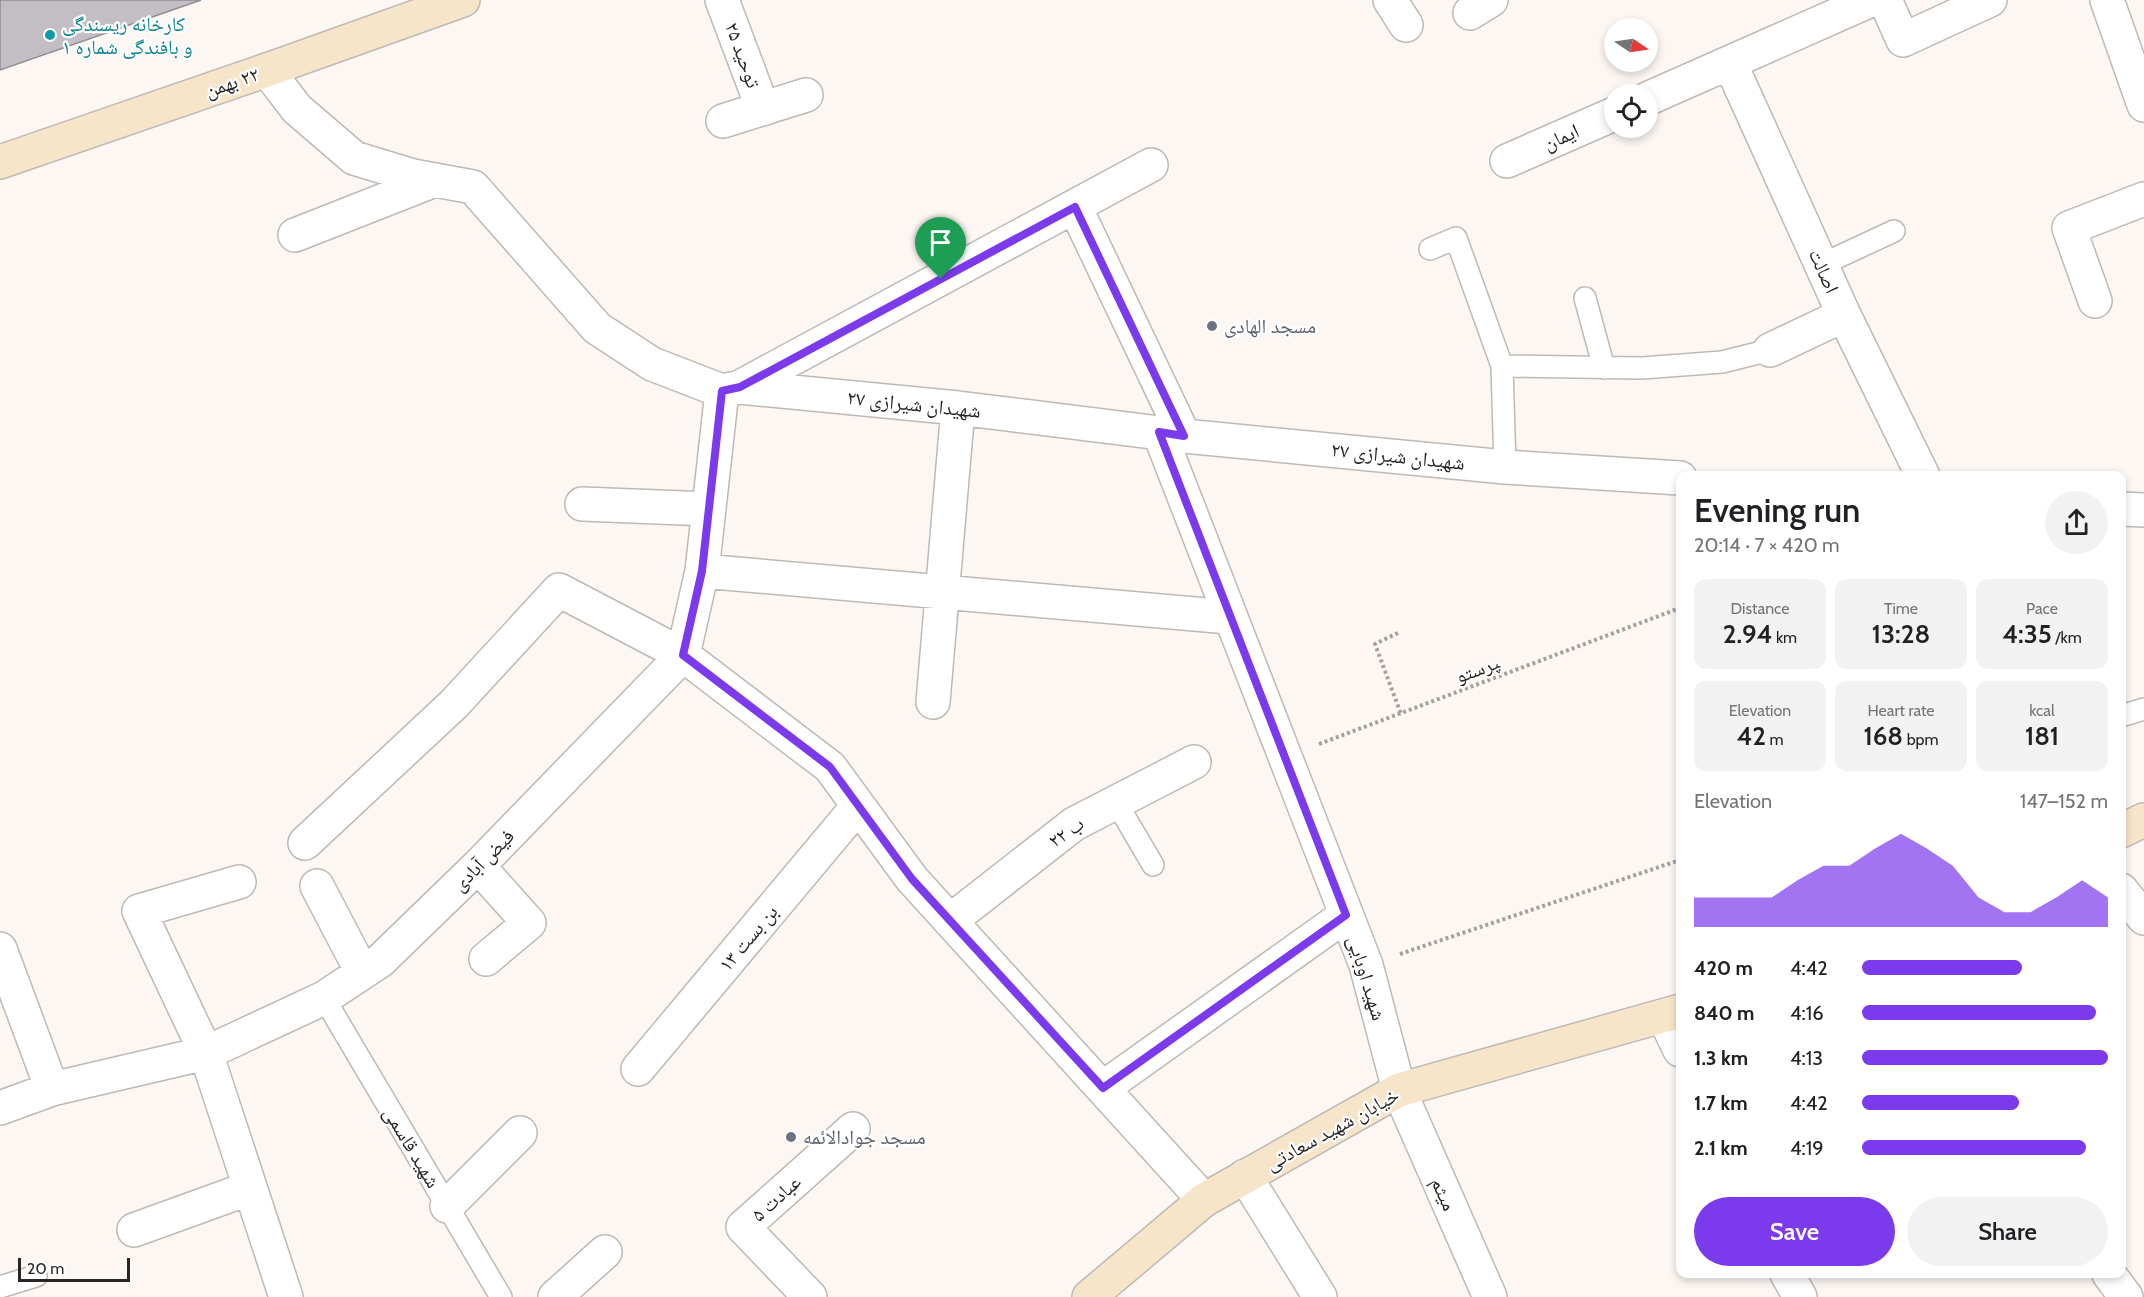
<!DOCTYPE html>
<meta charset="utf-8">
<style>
body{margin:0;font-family:Cabin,"Noto Naskh Arabic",sans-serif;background:#f2f2f2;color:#202124;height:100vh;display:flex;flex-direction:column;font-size:22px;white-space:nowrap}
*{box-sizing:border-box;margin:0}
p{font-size:20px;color:#757577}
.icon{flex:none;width:33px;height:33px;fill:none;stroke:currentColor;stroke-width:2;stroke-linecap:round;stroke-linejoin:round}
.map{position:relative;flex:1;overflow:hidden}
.drawer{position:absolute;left:1676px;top:471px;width:450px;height:807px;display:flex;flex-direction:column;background:#fff;border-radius:12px;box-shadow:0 3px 9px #0003}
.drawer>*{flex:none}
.needle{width:39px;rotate:103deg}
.fabs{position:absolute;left:1604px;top:18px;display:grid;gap:12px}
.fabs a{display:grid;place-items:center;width:54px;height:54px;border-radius:50%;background:#fff;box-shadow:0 3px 9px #0003;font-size:30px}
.scale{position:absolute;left:18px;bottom:15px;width:112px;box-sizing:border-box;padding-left:6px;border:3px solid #282624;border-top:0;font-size:16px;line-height:21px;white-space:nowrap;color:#282624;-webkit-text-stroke:4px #fff;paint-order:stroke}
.pin{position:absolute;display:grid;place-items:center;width:51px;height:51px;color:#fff;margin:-62px -26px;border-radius:50% 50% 50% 0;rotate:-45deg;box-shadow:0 0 6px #0007}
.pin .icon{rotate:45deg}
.round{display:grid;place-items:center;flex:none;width:63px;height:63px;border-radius:32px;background:#f2f2f2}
.overview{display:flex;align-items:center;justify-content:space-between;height:102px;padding:0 18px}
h1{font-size:33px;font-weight:600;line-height:45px}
.figures{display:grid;grid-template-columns:repeat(3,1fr);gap:9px;height:102px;padding:6px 18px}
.figures div{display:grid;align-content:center;border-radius:12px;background:#f2f2f2;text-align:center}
.figures b{font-size:26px;font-weight:600}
.figures small{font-size:16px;font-weight:400}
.figures p{font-size:16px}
.chart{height:168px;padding:12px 18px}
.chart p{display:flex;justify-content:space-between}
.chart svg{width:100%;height:108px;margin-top:6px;fill:#7c3aed;opacity:.7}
.action{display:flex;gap:12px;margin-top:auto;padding:12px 18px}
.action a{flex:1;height:69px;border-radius:36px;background:#7c3aed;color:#fff;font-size:24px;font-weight:600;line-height:69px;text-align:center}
.action a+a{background:#f2f2f2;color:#202124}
ul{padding:0 18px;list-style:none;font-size:20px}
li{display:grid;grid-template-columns:96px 72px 1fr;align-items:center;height:45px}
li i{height:15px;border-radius:8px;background:#7c3aed}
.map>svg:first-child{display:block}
</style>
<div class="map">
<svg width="2144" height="1297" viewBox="0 0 2144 1297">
<rect width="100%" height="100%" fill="#fcf7f2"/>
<path fill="#c3bec4" stroke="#908c91" stroke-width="1.5" d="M0 0H201L0 70Z"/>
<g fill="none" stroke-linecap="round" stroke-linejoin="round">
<g stroke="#beb9b4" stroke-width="24">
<path id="lane" d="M1430 249 1456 238 1502 366
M1821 265 1894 231
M1585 298 1604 368
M1505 467 1502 366 1642 368 1722 362 1770 350
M2121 716 2144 709
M1116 802 1153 865
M324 998 501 1297
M0 1287 36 1276"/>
</g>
<g stroke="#beb9b4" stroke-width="36">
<path id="street" d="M722 0 763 109
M1390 0 1406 25
M1885 0 1903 40 1990 0
M2107 0 2144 105
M1470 13 1491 0
M1730 63 1844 315 1923 476
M267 70 297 109 354 158 413 176 473 187 597 328 652 364 722 391 740 387 958 408 1184 436 1505 467 1680 478
M1647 99 1871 0
M723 121 806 95
M1507 161 1614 114
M1075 207 1184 436
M295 235 435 180
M2095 301 2069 228 2144 199
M1770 350 1844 315
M740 387 1151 165
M1159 432 1366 965 1399 1090 1490 1297
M582 504 709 509
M2121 509 2144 510
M702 571 1229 617
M933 702 958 408
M305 843 454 704 559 590 683 655 830 767 912 879 1204 1200
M478 866 529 923 486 959
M239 882 139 911 206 1053 286 1297
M317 886 362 972
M2121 890 2144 918
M950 921 1074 824 1194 762
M0 949 52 1089
M1664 1017 1680 1050
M638 1069 858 806
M1103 1088 1346 915
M0 1108 52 1089 206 1053 324 998 380 961 478 866 683 655 702 571 722 391
M1245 1176 1320 1297
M447 1206 520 1133
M134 1230 250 1188
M1787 1274 1800 1297
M2109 1274 2126 1297
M555 1297 605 1252
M810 1297 743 1227 853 1129"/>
</g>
<g stroke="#beb9b4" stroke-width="36">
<path id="secondary" d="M0 162 267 70 463 0
M2121 831 2144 820
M1089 1297 1204 1200 1399 1090 1680 1011"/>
</g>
<path stroke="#a4a09c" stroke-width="4" stroke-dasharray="3 3" stroke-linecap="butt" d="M1398 633 1375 644 1401 714
M1319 744 1680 608
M1400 954 1680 860"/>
<use href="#lane" stroke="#fff" stroke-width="21"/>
<use href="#street" stroke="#fff" stroke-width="33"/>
<use href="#secondary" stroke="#f7e5c9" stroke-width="33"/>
</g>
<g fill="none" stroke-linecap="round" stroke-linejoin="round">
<g stroke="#fff" stroke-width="12">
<path id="route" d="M1075 207 1184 436 1159 432 1346 915 1103 1088 912 879 830 767 683 655 702 571 722 391 740 387Z"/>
</g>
<use href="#route" stroke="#7c3aed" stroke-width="8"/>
</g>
<circle fill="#0f9aa8" stroke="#fff" stroke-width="2" cx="50" cy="35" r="6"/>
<g fill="#6b7280" stroke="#fff" stroke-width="2">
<circle cx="1212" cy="326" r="6"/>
<circle cx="791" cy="1137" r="6"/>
</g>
<g text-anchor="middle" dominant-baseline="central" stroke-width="4.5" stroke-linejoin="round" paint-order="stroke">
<g font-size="20" fill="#0d838f" stroke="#fff" text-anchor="start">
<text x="62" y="24">کارخانه ریسندگی<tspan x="62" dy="23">و بافندگی شماره ۱</tspan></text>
</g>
<g font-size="20" fill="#282624" stroke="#fff">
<text transform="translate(743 55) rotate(70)">توحید ۲۵</text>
<text transform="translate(232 82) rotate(-19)">٢٢ بهمن</text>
<text transform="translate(1561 137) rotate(-24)">ایمان</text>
<text transform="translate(1824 271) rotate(66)">اصالت</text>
<text transform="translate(914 404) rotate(6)">شهیدان شیرازی ۲۷</text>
<text transform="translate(1398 456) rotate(6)">شهیدان شیرازی ۲۷</text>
<text transform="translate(1477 669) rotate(-21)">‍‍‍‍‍پرستو</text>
<text transform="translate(1066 832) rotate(-35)">ب ۲۲</text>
<text transform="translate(483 860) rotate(-45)">فیض آبادی</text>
<text transform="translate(748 938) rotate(-50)">بن بست ۱۳</text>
<text transform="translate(1367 978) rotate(73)">شهید اوبایی</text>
<text transform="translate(1332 1129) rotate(-29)">خیابان شهید سعادتی</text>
<text transform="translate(412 1147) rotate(59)">شهید قاسمی</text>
<text transform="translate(1444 1194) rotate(66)">میثم</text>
<text transform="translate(776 1198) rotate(-42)">عبادت ۵</text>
</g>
<g font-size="20" fill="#5b616d" stroke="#fff" text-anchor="start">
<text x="1224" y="326">مسجد الهادی</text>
<text x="803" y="1137">مسجد جوادالائمه</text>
</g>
</g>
</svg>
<div class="fabs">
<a><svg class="needle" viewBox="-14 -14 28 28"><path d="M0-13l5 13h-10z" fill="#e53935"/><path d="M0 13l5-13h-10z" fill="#757577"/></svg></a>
<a><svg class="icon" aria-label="locate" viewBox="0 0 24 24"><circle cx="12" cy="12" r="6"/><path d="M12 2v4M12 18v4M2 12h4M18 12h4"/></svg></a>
</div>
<div class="scale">20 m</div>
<div class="pin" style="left:941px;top:279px;background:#1e9e55"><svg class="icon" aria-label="arrive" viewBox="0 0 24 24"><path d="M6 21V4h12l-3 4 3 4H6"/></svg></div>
<section class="drawer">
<div class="overview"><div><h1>Evening run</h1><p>20:14 · 7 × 420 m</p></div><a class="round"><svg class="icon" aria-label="share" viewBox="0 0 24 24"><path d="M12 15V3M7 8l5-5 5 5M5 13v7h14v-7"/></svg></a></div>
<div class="figures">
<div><p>Distance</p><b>2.94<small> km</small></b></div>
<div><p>Time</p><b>13:28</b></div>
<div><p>Pace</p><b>4:35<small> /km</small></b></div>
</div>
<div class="figures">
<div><p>Elevation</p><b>42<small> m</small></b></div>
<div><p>Heart rate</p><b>168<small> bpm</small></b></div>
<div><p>kcal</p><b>181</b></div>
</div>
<div class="chart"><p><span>Elevation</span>147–152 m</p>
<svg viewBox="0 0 160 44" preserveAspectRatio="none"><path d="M0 44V32L10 32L20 32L30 32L40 25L50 19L60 19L70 12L80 6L90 12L100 19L110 32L120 38L130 38L140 32L150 25L160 32V44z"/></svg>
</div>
<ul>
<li><b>420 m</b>4:42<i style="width:65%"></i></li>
<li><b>840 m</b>4:16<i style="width:95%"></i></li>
<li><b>1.3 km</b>4:13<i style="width:100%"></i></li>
<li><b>1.7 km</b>4:42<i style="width:64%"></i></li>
<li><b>2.1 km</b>4:19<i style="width:91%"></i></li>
</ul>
<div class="action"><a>Save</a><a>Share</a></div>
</section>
</div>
